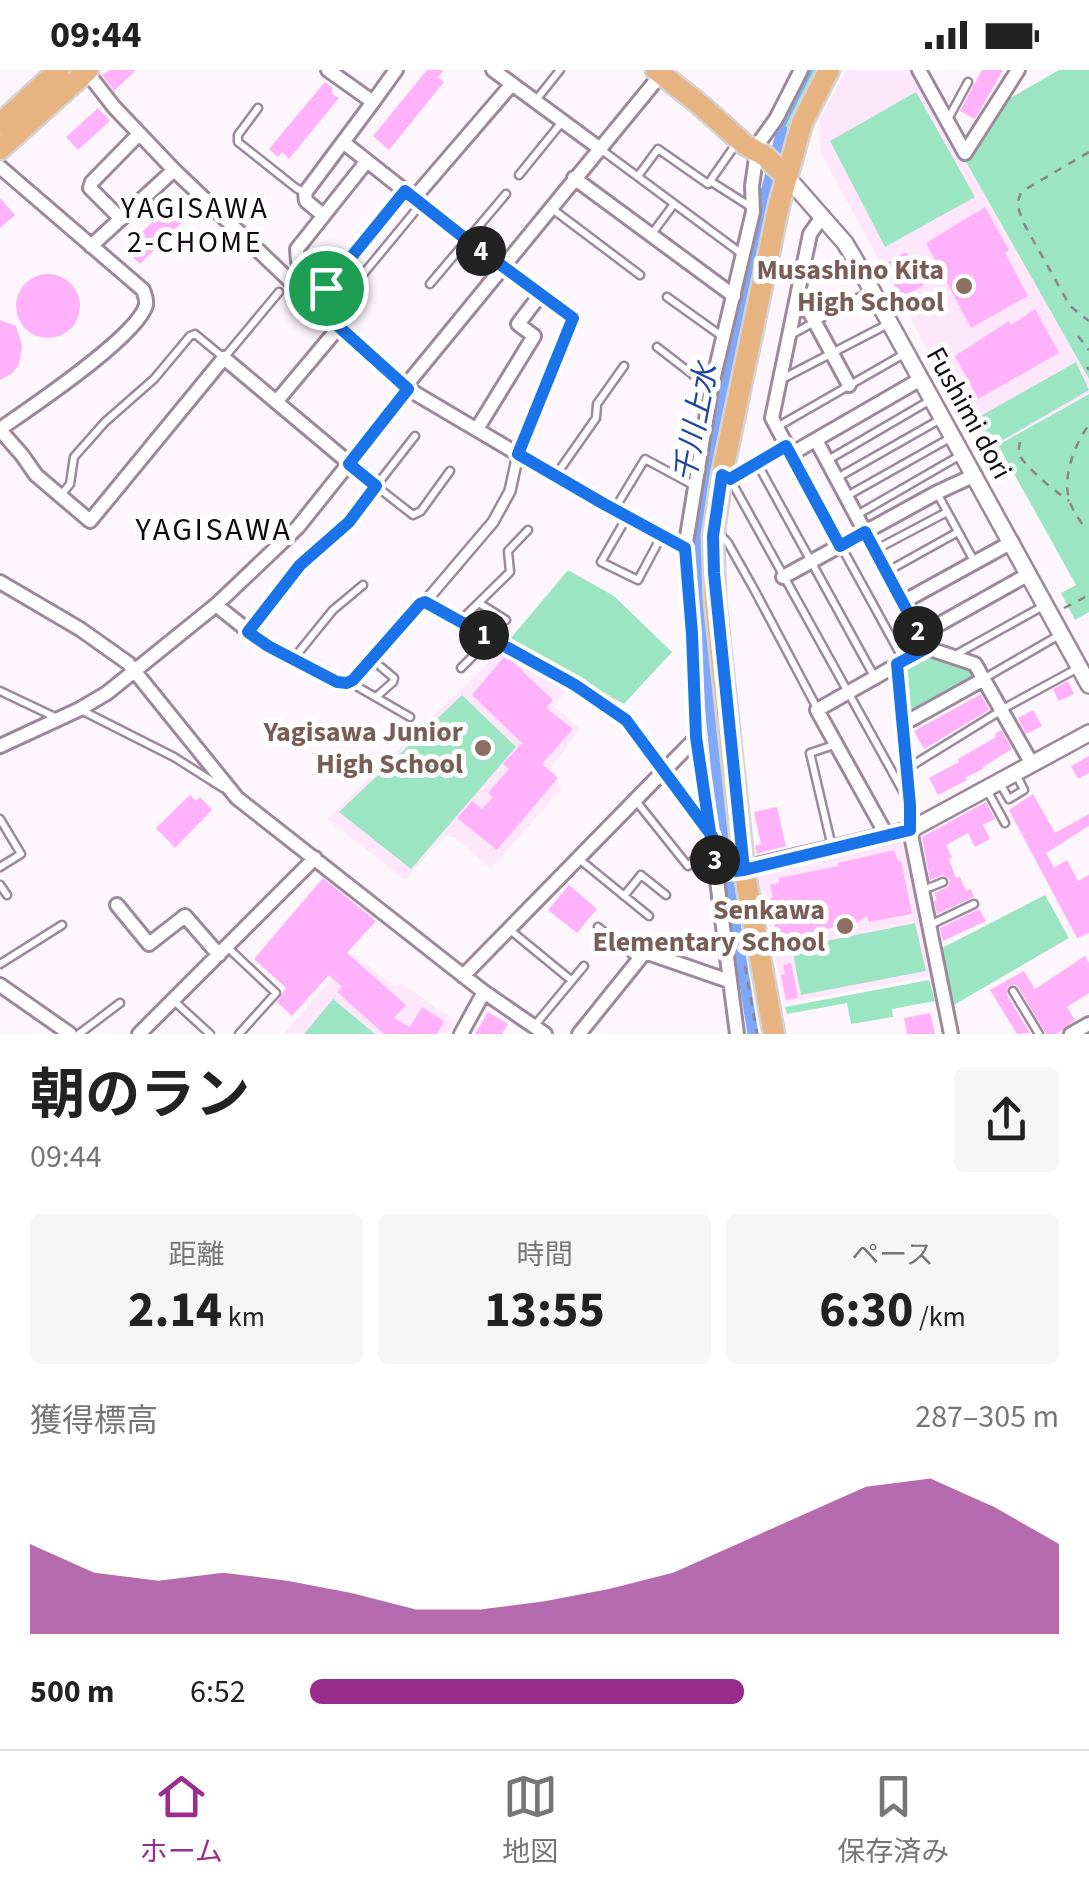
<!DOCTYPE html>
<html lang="ja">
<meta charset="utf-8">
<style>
body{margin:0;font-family:"Source Sans 3","Noto Sans JP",sans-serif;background:#f6f6f6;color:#222;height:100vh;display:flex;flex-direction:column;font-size:38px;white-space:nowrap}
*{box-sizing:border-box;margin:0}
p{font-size:32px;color:#767676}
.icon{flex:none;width:55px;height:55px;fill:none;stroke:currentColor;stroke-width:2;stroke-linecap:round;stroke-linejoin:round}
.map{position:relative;height:964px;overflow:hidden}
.panel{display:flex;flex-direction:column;background:#fff;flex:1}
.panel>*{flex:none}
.pin{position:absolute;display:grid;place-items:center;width:85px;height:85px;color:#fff;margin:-42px;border:5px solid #fff;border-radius:50%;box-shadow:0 2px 10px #0007}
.km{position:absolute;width:50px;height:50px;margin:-25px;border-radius:50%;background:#222;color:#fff;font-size:28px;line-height:50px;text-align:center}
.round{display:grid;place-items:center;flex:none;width:105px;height:105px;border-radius:10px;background:#f6f6f6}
.headline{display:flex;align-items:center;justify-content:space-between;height:170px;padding:0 30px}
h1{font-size:55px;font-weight:700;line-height:75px}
.figures{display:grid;grid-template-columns:repeat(3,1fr);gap:15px;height:170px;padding:10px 30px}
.figures div{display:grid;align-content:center;border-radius:10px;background:#f6f6f6;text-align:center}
.figures b{font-size:50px;font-weight:700}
.figures small{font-size:28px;font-weight:400}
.figures p{font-size:28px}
.chart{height:280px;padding:20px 30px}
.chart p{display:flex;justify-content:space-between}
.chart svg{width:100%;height:180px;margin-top:10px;fill:#992d8e;opacity:.7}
ul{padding:0 30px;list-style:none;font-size:32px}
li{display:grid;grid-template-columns:160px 120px 1fr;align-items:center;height:75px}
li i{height:25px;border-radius:12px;background:#992d8e}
.status{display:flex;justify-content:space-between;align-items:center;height:70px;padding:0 50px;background:#fff;direction:ltr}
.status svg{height:28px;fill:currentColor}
.tabs{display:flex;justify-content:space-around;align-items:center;height:140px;border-top:2px solid #e0e0e0;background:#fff;font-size:28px;color:#767676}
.tabs a{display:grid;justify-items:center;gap:5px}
.tabs .active{color:#992d8e}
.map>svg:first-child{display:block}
</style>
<div class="status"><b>09:44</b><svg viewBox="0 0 49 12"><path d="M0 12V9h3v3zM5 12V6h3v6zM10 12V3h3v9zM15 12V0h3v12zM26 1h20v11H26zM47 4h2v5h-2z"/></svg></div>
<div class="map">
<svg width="1089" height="964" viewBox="0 0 1089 964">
<rect width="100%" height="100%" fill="#fef6fd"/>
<path fill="#fee7fb" d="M846 0H913L1089 310V323L983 383 821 83 819 51Z
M500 582 567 619 554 636 580 659 551 697 561 719 491 799 454 767 444 766 405 810 327 749Z
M905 770 930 906 785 933 758 806Z
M352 884 396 917 402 913 456 952 448 964H284Z"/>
<path fill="#9ce5c2" d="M804 0H821L788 58 780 60 775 56Z
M1059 0H1089V309L966 92 1007 30Z
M916 22 975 127 885 177 830 71Z
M1076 292 1089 320 984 381 970 352Z
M1089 324V542L1075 550 1061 523 1076 515 998 375Z
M568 500 614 526 672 582 624 634 510 569Z
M927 582 938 589 973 596 981 608 936 632 933 629 904 643 900 596Z
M462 625 516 677 411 799 339 742Z
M1045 825 1069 868 952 936 940 879Z
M915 853 926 901 801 925 792 878Z
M929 910 935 931 892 939 893 947 851 954 847 933 787 944 785 937Z
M333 929 375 964H304Z"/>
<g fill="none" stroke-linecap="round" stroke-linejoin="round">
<path stroke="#80a8fa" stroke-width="2.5" d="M782 60 812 0"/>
<path stroke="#80a8fa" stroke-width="11" d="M753 964 727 803 711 644 699 472 705 422 763 134 782 60"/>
</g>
<path fill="#ffb1f9" d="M110 0H136L114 21 102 5Z
M427 0H444L438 7 444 12 389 80 373 66Z
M982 0H1003L975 49 960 41Z
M325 12 333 18 331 23 339 28 289 89 282 82 278 87 269 79Z
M98 38 110 51 78 80 66 67Z
M0 128 15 145 0 158Z
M177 129 189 146 140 194 124 179Z
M985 137 1009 180 1005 183 1028 226 971 258 926 173Z
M906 182 924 215 902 228 883 195Z
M16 236a32 32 0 1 1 64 0a32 32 0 1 1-64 0Z
M1035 239 1059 283 978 329 955 286 1009 251 1011 255Z
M0 250 16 256 22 276 19 295 11 304 0 310Z
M504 587 513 592 553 630 546 638 573 659 542 694 558 708 497 780 457 748 472 731 482 739 493 727 488 723 509 699 503 694 522 673 472 625Z
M1068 611 1074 624 1059 631 1053 619Z
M981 624 989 640 924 679 914 661Z
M1033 640 1042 656 1026 664 1018 648Z
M1001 660 1012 679 983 697 984 698 965 708 967 710 938 725 929 708 959 692 958 689 996 667 995 664Z
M1089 686V703L1078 709 1071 696Z
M1033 724 1055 763 1089 744V756L1046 783 1054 798 1067 790 1078 811 1089 805V863L1077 868 1009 740Z
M190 725 196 731 200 727 212 740 175 778 156 758Z
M986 732 995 749 983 755 990 769 975 777 968 763 946 775 952 787 949 789 956 808 960 807 966 821 971 819 974 827 937 844 934 831 937 830 934 823 948 817 950 810 943 805 930 810 922 767Z
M777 737 786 776 757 784 755 776 761 774 754 742Z
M894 780 898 791H901L912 844 869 852 867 846 853 856H842L825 859 827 864 778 873 770 829 773 827 770 815 779 813V808L838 796V793Z
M323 808 376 851 347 883 406 935 394 948 410 957 422 937 444 951 437 964H384L337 922 342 917 329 905 292 946 277 932 286 918 254 889Z
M569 815 597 839 577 863 548 840Z
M979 839 986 851 943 871 940 858Z
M1085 886 1089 893V923L1067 937 1075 950 1057 964H1046L1018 917 1014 914 1008 917 1007 925 1030 963 1017 964 990 920 1024 901 1035 919Z
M791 893 798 928 786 930 781 905 785 904 783 895Z
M488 942 508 954 502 964H475Z
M930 943 935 964H907L904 948Z"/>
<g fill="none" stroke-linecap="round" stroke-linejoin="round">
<g stroke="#9c899a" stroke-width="11">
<path id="service" d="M536 30 560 0
M258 38 238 65V72L296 118 304 122
M947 51 968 12
M599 78 742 184
M519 105 562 52
M638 106 658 79 708 114 736 74
M710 111 751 137
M551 138 640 205
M651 165 674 134
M430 214 506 124
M327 216 405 122
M667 227 723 267
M341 231 421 134
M791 265 872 220
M657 277 710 318
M782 309 890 253
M777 357 904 284
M415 366 376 416 413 445 421 441 450 401
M791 385 903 589
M828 390 929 331
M757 393 874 606
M556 405 596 348 597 334 624 296
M837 408 939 350
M730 409 905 725
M937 423 974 491
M61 425 70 414 74 387 105 352 154 309 190 266 195 264 224 288 279 222
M847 426 950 368
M614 440 645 389 693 415
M614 440 685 479
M857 445 959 386
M627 447 601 492 638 510 662 465
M718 462 728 473 755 521 817 638
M875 480 947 442
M888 501 958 462
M479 533 506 550
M461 550 510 502 508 481 528 460
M249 561 300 495 349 452 376 416 349 393
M955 585 1045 535
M294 588 333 540 363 515
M461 598 474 585 483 566
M985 608 1061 564
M351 613 410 647
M0 621 57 648
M376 627 393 612 394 608 381 597
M81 640 174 687 223 718
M908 698 1010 635 1078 598
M665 701 707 760
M1001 715 1009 729 1024 720 1016 704
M987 720 1005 753
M636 731 688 796 712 772
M0 749 21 784 0 797
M832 777 810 683 834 675
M579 789 649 846
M0 815 7 825
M923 820 943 812
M624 826 641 805 666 825
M930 855 974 834
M598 857 638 889
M510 860 571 910
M227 877 276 923 239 964
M0 894 62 855
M1013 921 1039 964
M174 931 210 964
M535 955 584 896
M79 964 120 933"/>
</g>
<g stroke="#9c899a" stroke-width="14">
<path id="pedestrian" d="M425 532 493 452 510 421 518 384"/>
</g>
<g stroke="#9c899a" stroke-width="18">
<path id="minor" d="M493 0 599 78
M919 0 965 83 1018 0
M86 1 114 37 174 100 328 247 408 319 604 435
M373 32 396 0
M343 72 467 170 573 248 518 384
M0 97 143 220C145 226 147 229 146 235 137 267 30 338 0 359
M574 108 734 226
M414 128 512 14
M323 145 306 131 305 123 373 32 328 0
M822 147 810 164 772 348 791 384 921 309
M121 149 90 118 92 112 139 64
M91 176 174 100
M798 221 849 315
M328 247 340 232 298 191 297 179 367 91
M276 332 339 257
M477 359 534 266 518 254 541 224
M0 360 22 385 36 405 90 451 224 288 349 393
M816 370 927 578 975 594 1032 694
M722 405 730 409 786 375
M783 507 936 423 975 405
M0 512 80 559 128 593 237 728 484 922 545 964
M903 532 1012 472
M216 535 267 576 337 612 347 613 353 610 419 534 425 532 575 615 608 636 626 650 664 700
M920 565 1029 504
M897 594 910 735V760L951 964
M903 654 984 609
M0 676 80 639 107 623 216 535 298 457 401 328 408 319V313L663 2
M887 766 817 640 927 578
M117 835 149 874 185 846 219 885
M463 906 697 667
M0 915 70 964
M139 964 315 788
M461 964 484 922
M579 964 645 882 729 911
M737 964 712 772 697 667 692 564 685 479 711 319 753 142 752 116 758 74 776 49 801 0
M1071 964 1089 954"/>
</g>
<g stroke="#9c899a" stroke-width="20">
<path id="tertiary" d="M787 107 845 173 854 188 1089 615
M744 799 910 760 1089 663"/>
</g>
<g stroke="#d4d3d4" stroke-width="25">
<path id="primary" d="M656 0 698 33 744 74 765 86 787 107
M0 54 59 0
M0 79 88 0
M774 964 744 799 715 531 713 466 722 405 779 135 802 53 829 0"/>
</g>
<path stroke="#8c848b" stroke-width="2.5" stroke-dasharray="8 8" stroke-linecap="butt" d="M1089 82 1021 122 1017 134 1023 152 1070 236 1089 251
M1078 266 1089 280
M1087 297 1089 300
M1020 372 1018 384C1032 403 1050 417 1069 431
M1082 454C1076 444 1069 435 1068 424 1064 403 1076 371 1089 355
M1064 538 1089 525
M745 896 757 964"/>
<use href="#service" stroke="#fff" stroke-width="6"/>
<use href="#pedestrian" stroke="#fff" stroke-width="9"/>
<use href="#minor" stroke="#fff" stroke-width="12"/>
<use href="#tertiary" stroke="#fff" stroke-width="15"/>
<use href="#primary" stroke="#e7b381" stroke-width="20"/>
</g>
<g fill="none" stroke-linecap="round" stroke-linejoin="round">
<g stroke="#fff" stroke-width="20">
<path id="route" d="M326 218 340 232 328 247 408 319 349 394 376 416 349 452 300 495 248 562 268 576 337 612 347 613 353 610 420 534 425 532 575 615 626 650 712 766 716 803 744 800 910 760V735L897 594 927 578 865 462 840 476 786 376 730 409 722 405 713 466 714 503 744 800 716 803 696 667 692 564 685 478 604 434 518 384 573 248 467 170 405 121 326 218"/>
</g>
<use href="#route" stroke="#1a73e8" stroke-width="12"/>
</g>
<g fill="#8d6e63" stroke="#fff" stroke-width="4">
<circle cx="964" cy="216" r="10"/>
<circle cx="483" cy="678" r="10"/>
<circle cx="845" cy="856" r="10"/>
</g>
<g text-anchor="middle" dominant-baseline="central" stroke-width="10" stroke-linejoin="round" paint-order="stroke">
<g font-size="28" font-weight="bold" fill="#785e54" stroke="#fff" text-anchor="end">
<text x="944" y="200">Musashino Kita<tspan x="944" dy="32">High School</tspan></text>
<text x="463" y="662">Yagisawa Junior<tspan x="463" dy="32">High School</tspan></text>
<text x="825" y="840">Senkawa<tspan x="825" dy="32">Elementary School</tspan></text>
</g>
<g font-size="28" fill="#10090f" stroke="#fff">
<text transform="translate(969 343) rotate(61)">Fushimi dori</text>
</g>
<g font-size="30" letter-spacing="2.5" fill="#10090f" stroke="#fff">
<text x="195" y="138">YAGISAWA<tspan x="195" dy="34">2-CHOME</tspan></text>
</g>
<g font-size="30" font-style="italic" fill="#1f45a3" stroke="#fff">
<text transform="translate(696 353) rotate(-79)">千川上水</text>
</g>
<g font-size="32" letter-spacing="2.5" fill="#10090f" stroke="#fff">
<text x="214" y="460">YAGISAWA</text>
</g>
</g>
</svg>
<div class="pin" style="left:326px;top:218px;background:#1e9e55"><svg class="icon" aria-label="arrive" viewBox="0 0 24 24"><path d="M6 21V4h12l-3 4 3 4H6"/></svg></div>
<b class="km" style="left:484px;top:565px">1</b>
<b class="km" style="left:918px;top:561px">2</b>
<b class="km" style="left:715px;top:790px">3</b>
<b class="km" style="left:481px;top:181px">4</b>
</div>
<section class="panel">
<div class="headline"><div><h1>朝のラン</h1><p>09:44</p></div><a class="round"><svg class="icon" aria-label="share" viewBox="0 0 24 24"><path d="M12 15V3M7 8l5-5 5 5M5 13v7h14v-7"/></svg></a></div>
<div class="figures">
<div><p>距離</p><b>2.14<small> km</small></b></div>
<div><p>時間</p><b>13:55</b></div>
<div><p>ペース</p><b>6:30<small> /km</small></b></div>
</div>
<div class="chart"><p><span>獲得標高</span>287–305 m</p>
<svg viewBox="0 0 160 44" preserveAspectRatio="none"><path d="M0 44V22L10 29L20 31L30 29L40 31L50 34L60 38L70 38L80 36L90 33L100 29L110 22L120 15L130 8L140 6L150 13L160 22V44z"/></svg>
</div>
<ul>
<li><b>500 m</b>6:52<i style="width:58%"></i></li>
</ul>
</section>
<nav class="tabs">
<a class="active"><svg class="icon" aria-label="home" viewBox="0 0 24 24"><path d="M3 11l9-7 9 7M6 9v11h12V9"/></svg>ホーム</a>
<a><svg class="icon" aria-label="map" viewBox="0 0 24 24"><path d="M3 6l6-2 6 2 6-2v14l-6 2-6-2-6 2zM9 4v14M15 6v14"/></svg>地図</a>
<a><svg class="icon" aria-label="saved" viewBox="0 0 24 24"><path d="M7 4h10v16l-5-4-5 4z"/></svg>保存済み</a>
</nav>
